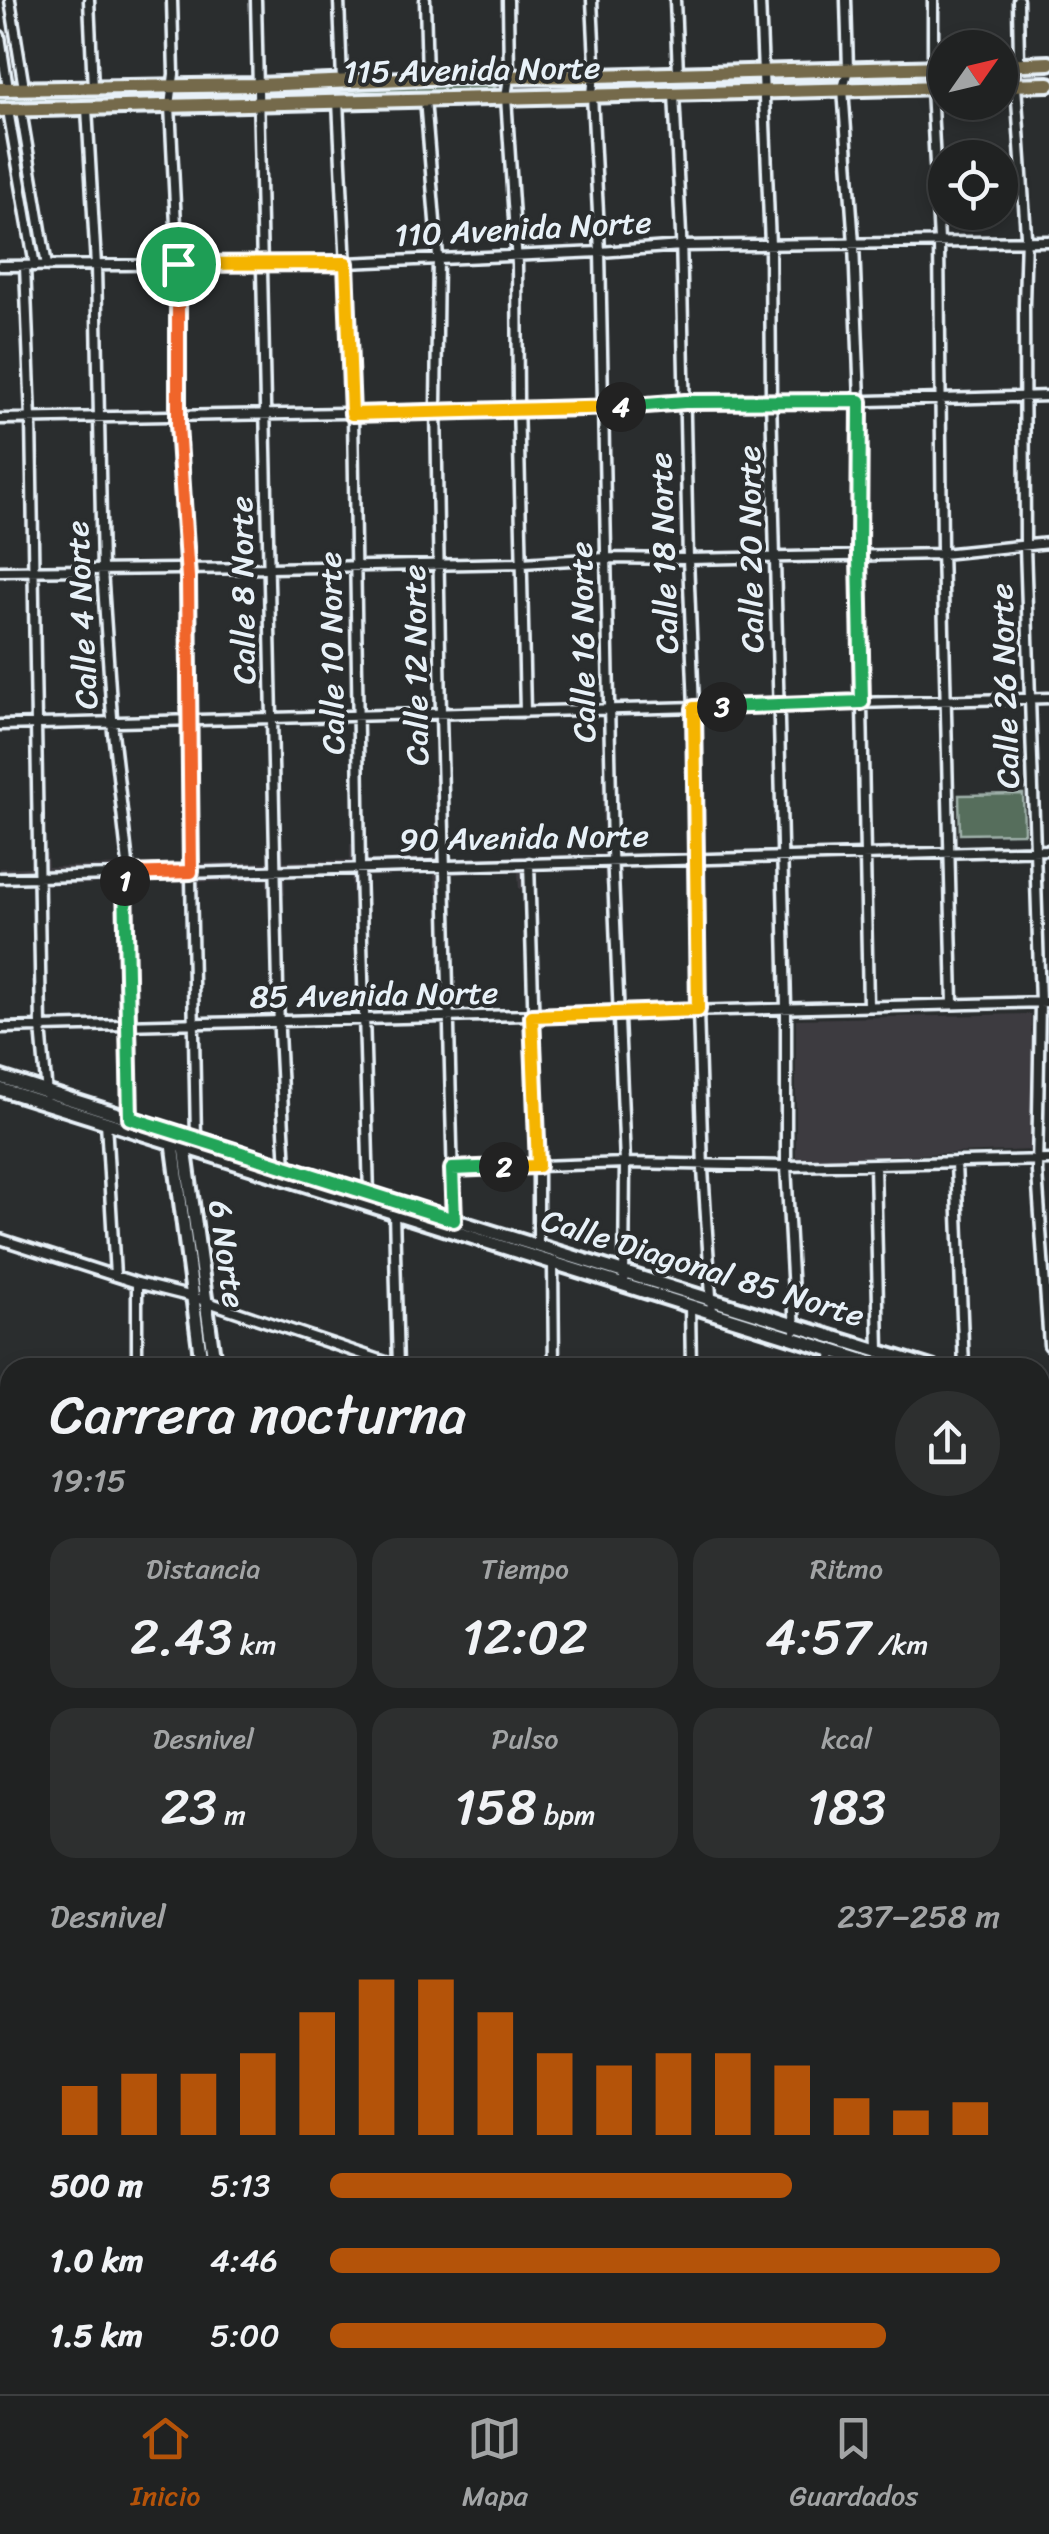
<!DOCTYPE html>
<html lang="es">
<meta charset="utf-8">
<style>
body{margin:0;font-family:Sriracha,sans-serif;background:#2d2f2f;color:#f1f3f6;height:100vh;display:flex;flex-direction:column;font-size:38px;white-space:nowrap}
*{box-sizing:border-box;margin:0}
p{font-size:32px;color:#a2a4a5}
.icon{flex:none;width:55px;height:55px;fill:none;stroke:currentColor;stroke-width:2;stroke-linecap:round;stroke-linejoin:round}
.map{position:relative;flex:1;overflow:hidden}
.drawer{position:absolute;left:0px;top:1358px;width:1050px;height:1038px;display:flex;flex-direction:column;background:#202222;border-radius:30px 30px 0 0;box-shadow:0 5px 15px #0003,0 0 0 2px #3d3f40}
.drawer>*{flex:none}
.needle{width:65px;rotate:56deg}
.fabs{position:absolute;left:928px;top:30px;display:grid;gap:20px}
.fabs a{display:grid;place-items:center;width:90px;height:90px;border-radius:50%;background:#202222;box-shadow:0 5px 15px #0003,0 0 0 2px #3d3f40;font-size:50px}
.pin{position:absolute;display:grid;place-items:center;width:85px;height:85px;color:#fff;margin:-42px;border:5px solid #fff;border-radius:50%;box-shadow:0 2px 10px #0007}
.km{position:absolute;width:50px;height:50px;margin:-25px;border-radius:50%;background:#222;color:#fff;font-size:28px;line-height:50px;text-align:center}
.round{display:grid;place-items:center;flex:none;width:105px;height:105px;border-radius:52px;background:#2d2f2f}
.head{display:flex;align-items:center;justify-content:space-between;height:170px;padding:0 50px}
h1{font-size:55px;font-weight:600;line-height:75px}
.metrics{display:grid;grid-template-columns:repeat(3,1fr);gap:15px;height:170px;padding:10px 50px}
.metrics div{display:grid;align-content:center;border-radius:25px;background:#2d2f2f;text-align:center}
.metrics b{font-size:50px;font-weight:600}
.metrics small{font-size:28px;font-weight:400}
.metrics p{font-size:28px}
.chart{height:280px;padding:20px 50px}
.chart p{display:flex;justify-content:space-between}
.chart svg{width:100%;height:180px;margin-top:10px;stroke:#b45309;stroke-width:6}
ul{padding:0 50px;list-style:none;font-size:32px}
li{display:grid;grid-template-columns:160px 120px 1fr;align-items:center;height:75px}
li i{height:25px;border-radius:12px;background:#b45309}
.dock{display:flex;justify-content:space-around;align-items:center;height:140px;border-top:2px solid #3d3f40;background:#202222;font-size:28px;color:#a2a4a5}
.dock a{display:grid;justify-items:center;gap:5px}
.dock .current{color:#b45309}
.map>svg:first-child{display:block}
</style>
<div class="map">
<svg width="1049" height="2394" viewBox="0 0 1049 2394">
<rect width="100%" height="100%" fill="#2a2d2e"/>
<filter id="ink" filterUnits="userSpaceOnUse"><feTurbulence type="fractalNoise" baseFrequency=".01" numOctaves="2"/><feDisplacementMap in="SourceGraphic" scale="20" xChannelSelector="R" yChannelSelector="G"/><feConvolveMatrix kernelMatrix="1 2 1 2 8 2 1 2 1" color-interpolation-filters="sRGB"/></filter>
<g filter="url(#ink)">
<path fill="#3d3a3f" d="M602 777H618L620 854 689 852V834H704L705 852H722L723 867H705V885H689L688 867 621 869V885L605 886 604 870 537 871V888L519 889 518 872 452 874V892H436L434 874 368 876 367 893H352L351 875 285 877V895H268L266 880 200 882V899H184L183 881 132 882 138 1099 121 1100 115 883 47 885 46 896H32L31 884 0 885V868L30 867V853H47L48 867 182 864V849L199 848 200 863 267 862V845H283L284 861 350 860V844H367L368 860 436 858 434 778H449L452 858 603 854Z
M1031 1014 1033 1150 796 1159V1019Z
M0 1949 10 1950V2104L0 2101Z
M1040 2050H1049V2145H1040Z
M10 2175V2329L0 2330V2193Z
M1040 2219H1049V2322H1040Z"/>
<path fill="#566e5c" stroke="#9fb0aa" stroke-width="2.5" d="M738 78 746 81 739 86 610 89 602 85 608 81Z
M489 85 495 87 489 92 269 97 261 94 264 90Z
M154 93 160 96 154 100 0 105V100Z
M1023 794 1024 833 960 834 959 795Z"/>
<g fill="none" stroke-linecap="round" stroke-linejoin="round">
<g stroke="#e8f1f8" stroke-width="15">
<path id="street" d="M10 0 24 88
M89 0 93 88
M172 0 174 74 170 106 178 264 179 424 188 568V720L196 1139
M256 0 279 1032 286 1170
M339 0 342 82
M425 0 427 79
M508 0 509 77 506 97 517 264 518 400 525 712
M592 0 595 62 592 95 600 252 612 851 625 1163 624 1284
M675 0 678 73
M760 0 770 245 771 396 786 1007V1166L795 1330
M846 0 848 70 843 88 854 244 860 401 859 555 868 1005
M933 0V68
M1018 0 1019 64
M0 36 8 89
M1016 85 1026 235 1024 304 1025 546 1040 1002 1037 1172 1049 1345
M931 88 939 241 942 549 953 1003
M674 93 681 234 688 559 694 708 698 1010 703 1169 712 1312
M425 99 438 257 436 405 441 715 454 1222
M338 101 353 414 360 868 369 1196
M87 108 96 266 102 570 113 732 128 864 124 885 130 1118
M8 110 35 266
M21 110 47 266
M0 266 346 263 600 252 681 246 1049 241
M25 266 31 419 41 1027 47 1095
M0 419 518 410 603 408 685 402H834L1049 396
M0 571 270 568 522 563 605 558 688 559 942 554 1049 543
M0 725 1049 698
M529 863 538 1166V1246
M0 878 1049 850
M0 1028 1049 1002
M106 1122 115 1276
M956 1162 964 1368
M875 1164 879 1352
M452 1169 625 1163 786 1166 1049 1160
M394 1212 398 1368
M0 1239 137 1283 193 1297 404 1368
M553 1262 554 1368
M137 1283V1368
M690 1305 691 1368
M831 1350 832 1368
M0 1394 10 1397
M0 1549 10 1553
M1040 1569 1049 1572
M1040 1720 1049 1723
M0 1795 10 1796
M1040 1875 1049 1878
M0 1946H10
M1040 1984 1049 1985
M1040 2039H1049
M1040 2208H1049
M1040 2331H1049
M0 2340H10
M151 2385V2394
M229 2385V2394
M308 2385V2394
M378 2385 379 2394
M455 2385V2394
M611 2385V2394
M711 2385 712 2394
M916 2385 917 2394
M1001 2385 1002 2394
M530 2394V2385"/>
</g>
<g stroke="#e8f1f8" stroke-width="19">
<path id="secondary" d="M0 1077 454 1220 933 1368
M0 1089 888 1368
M173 1144 202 1368
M185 1148 215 1368
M1040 1403 1049 1406
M1040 1415 1049 1418
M0 2105 10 2107
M0 2119H10
M1040 2152H1049
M0 2175 10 2160
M1040 2192H1049"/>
</g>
<g stroke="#e8f1f8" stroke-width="20">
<path id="primary" d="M1000 65 1049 63
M1000 85 1049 84
M0 89 257 85 452 77 594 76 945 67
M0 110 945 87"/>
</g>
<g stroke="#e8f1f8" stroke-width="21">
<path id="highway" d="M0 2132H10
M0 2142 10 2143
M1040 2165 1049 2166
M1040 2179H1049"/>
</g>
<use href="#street" stroke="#2a2d2e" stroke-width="8"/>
<use href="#secondary" stroke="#2a2d2e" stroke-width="11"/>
<use href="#primary" stroke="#746b4b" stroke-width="12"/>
<use href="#highway" stroke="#746b4b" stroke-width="14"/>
</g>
</g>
<g fill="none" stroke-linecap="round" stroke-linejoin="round" filter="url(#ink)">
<g stroke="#fff" stroke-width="20">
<path id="split-1" d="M125 881 126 874 191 872 188 578 178 424V264"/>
</g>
<g stroke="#fff" stroke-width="20">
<path id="split-2" d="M125 881 130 1118 454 1220 452 1169 504 1167"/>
</g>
<g stroke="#fff" stroke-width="20">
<path id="split-3" d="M504 1167 538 1166 532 1016 698 1010 694 708 722 707"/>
</g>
<g stroke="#fff" stroke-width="20">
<path id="split-4" d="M621 407 685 402 860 401 859 556 862 702 722 707"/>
</g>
<g stroke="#fff" stroke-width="20">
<path id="split-5" d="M178 264 346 263 352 414 621 407"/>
</g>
<use href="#split-1" stroke="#f0652b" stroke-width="12"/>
<use href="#split-2" stroke="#22a559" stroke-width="12"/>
<use href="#split-3" stroke="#f5b400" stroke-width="12"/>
<use href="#split-4" stroke="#22a559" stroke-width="12"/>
<use href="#split-5" stroke="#f5b400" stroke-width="12"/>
</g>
<g text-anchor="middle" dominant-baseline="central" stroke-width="8" stroke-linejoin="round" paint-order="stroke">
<g font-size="32" fill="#e8f1f8" stroke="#2a2d2e">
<text transform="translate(472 70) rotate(-1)">115 Avenida Norte</text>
<text transform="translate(523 229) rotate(-3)">110 Avenida Norte</text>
<text transform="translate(751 549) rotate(-91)">Calle 20 Norte</text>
<text transform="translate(664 553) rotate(-92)">Calle 18 Norte</text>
<text transform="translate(243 590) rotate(-91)">Calle 8 Norte</text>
<text transform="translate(82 615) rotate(-93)">Calle 4 Norte</text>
<text transform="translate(583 642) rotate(-91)">Calle 16 Norte</text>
<text transform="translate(332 653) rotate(-91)">Calle 10 Norte</text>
<text transform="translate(416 665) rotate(-91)">Calle 12 Norte</text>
<text transform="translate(1005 686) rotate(-92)">Calle 26 Norte</text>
<text transform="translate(524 838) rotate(-1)">90 Avenida Norte</text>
<text transform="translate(374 995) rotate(-1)">85 Avenida Norte</text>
<text transform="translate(227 1254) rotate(82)">6 Norte</text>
<text transform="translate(703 1268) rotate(17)">Calle Diagonal 85 Norte</text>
</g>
</g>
</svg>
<div class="fabs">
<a><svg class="needle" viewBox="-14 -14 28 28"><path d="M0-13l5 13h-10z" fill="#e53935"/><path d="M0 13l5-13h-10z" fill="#a2a4a5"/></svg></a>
<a><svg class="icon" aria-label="locate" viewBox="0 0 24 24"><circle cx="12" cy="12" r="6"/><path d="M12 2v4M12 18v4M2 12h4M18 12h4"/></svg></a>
</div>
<div class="pin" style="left:178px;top:264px;background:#1e9e55"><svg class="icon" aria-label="arrive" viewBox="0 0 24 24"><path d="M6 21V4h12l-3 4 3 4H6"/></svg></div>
<b class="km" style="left:125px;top:881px">1</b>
<b class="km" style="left:504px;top:1167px">2</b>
<b class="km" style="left:722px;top:707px">3</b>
<b class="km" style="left:621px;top:407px">4</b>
<section class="drawer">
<div class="head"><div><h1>Carrera nocturna</h1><p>19:15</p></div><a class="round"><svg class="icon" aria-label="share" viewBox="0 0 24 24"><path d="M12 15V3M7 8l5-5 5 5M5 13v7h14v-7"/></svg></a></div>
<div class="metrics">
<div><p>Distancia</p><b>2.43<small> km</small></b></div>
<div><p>Tiempo</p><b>12:02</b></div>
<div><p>Ritmo</p><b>4:57<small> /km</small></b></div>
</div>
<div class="metrics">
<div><p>Desnivel</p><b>23<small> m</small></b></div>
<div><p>Pulso</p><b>158<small> bpm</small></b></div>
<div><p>kcal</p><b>183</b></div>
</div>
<div class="chart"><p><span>Desnivel</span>237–258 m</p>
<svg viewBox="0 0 160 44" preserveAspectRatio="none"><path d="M5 44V32M15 44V29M25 44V29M35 44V24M45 44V14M55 44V6M65 44V6M75 44V14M85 44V24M95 44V27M105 44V24M115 44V24M125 44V27M135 44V35M145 44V38M155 44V36"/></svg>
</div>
<ul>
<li><b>500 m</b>5:13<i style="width:69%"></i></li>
<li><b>1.0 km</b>4:46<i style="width:100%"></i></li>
<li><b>1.5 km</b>5:00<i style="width:83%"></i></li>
</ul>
</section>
</div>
<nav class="dock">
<a class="current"><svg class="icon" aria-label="home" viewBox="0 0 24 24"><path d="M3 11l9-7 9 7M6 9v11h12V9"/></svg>Inicio</a>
<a><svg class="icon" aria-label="map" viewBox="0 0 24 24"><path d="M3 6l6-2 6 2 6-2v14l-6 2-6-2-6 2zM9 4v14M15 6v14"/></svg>Mapa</a>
<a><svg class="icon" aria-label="saved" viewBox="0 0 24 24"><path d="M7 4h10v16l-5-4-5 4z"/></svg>Guardados</a>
</nav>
